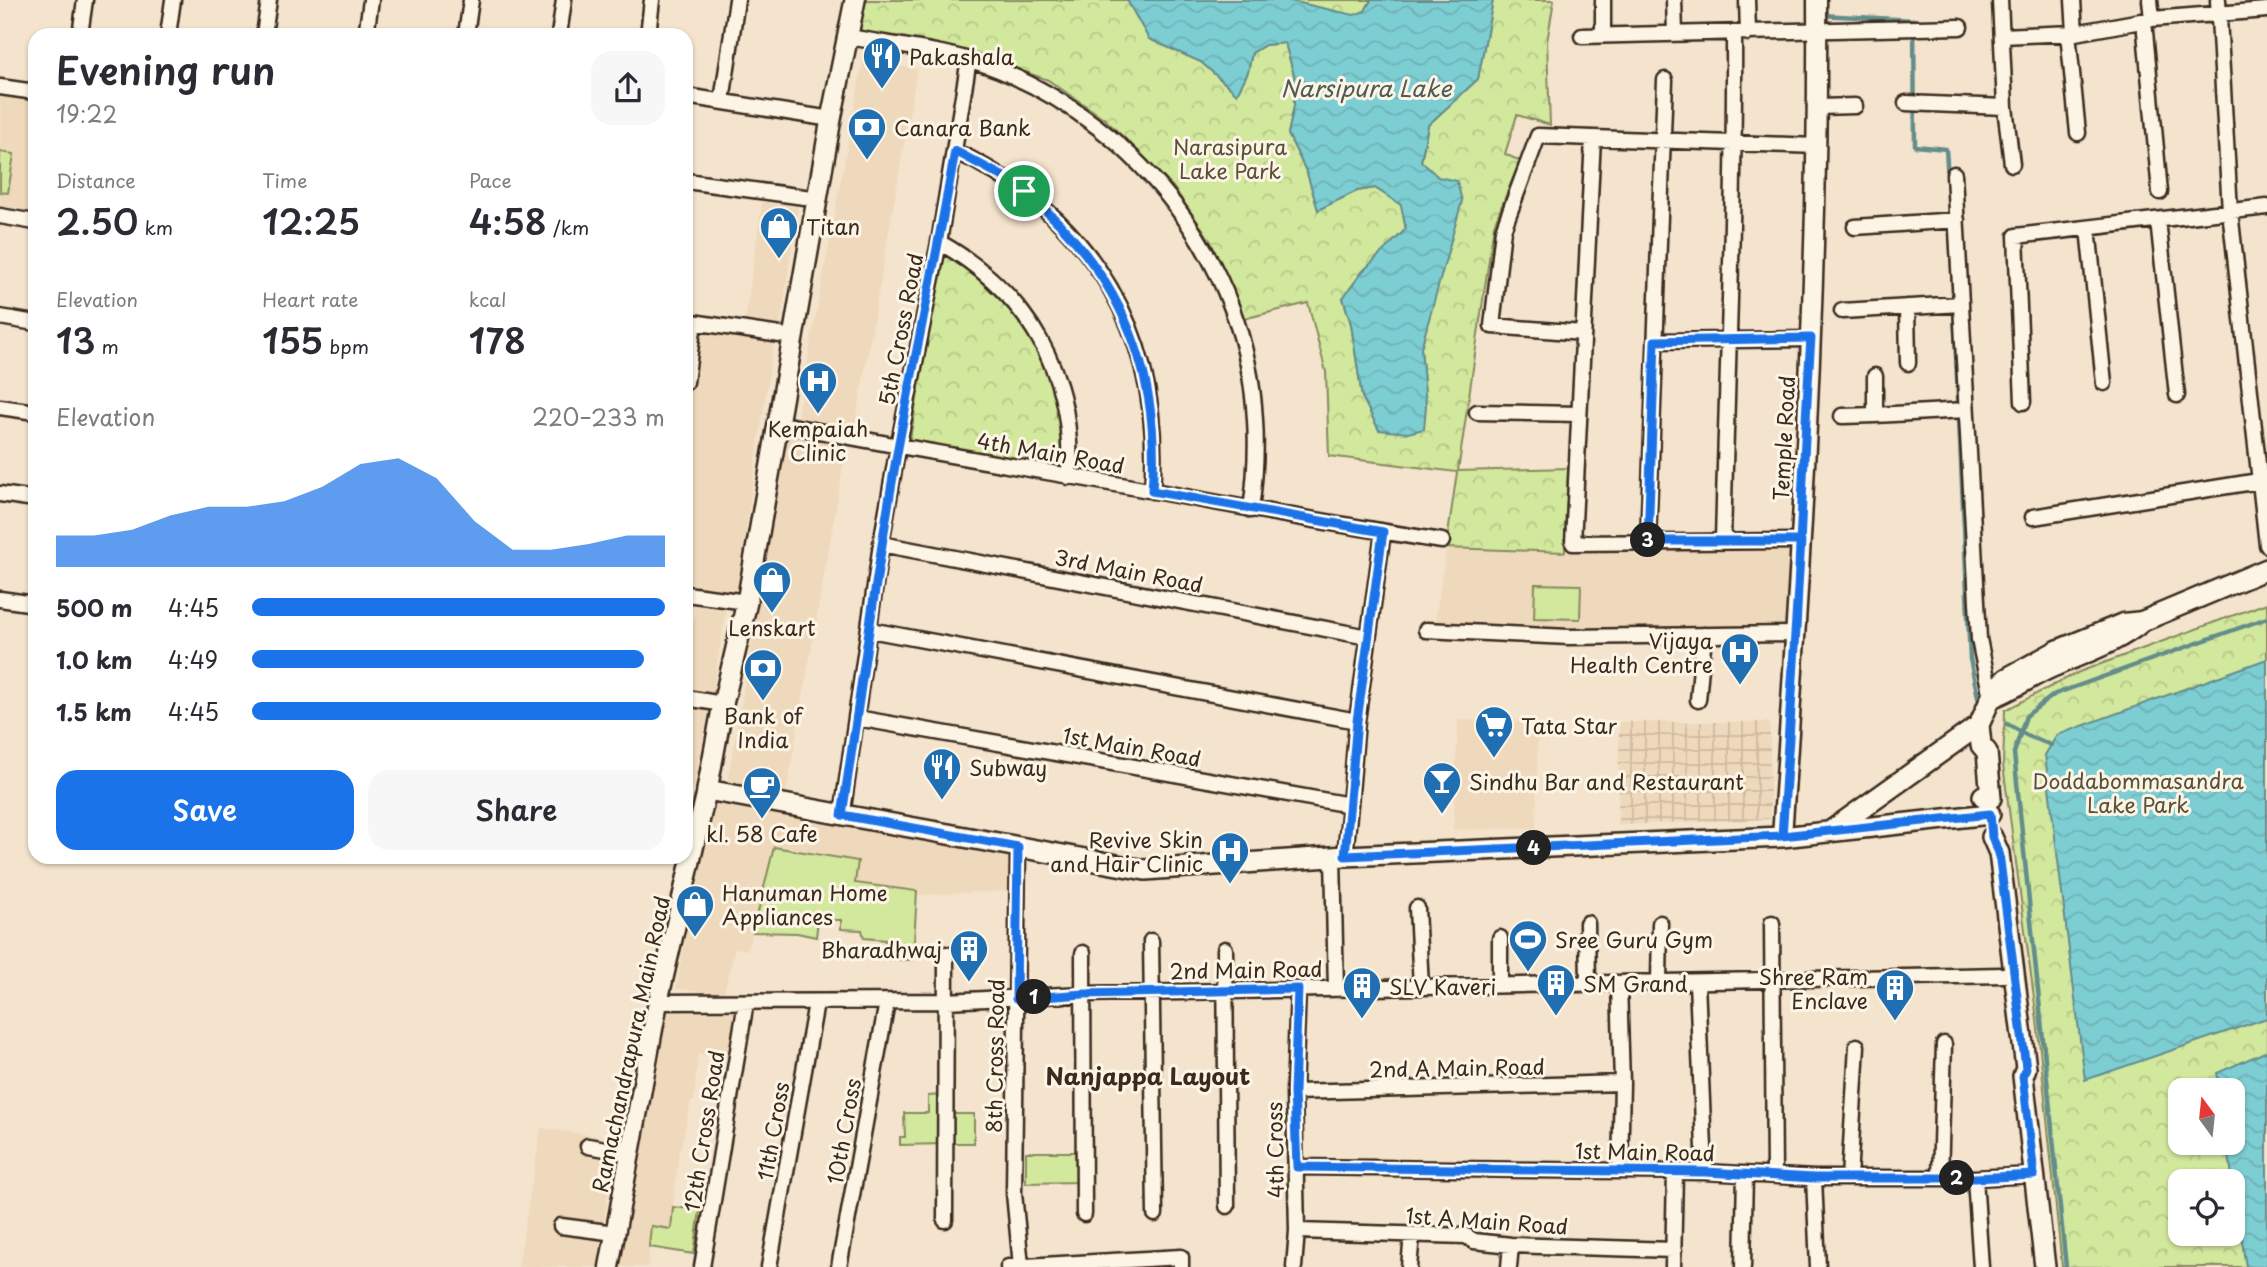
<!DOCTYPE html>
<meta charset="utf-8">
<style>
body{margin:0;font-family:"Playpen Sans",sans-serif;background:#f7f7f7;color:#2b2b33;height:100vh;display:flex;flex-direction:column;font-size:26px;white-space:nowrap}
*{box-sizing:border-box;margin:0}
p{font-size:23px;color:#7c7c81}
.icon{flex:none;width:38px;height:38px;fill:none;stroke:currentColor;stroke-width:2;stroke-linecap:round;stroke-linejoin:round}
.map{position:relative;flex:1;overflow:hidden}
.details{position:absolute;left:28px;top:28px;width:665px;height:836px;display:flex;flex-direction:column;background:#fff;border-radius:21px;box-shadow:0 2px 5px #0004}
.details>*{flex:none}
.needle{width:46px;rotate:345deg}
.controls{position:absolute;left:2168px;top:1078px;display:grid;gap:14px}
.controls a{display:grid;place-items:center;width:77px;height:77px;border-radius:14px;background:#fff;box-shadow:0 2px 5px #0004;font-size:35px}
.pin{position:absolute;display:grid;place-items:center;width:60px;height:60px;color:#fff;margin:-30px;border:4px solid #fff;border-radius:50%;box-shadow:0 2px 7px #0007}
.km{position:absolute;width:35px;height:35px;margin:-18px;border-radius:50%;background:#222;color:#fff;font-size:19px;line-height:35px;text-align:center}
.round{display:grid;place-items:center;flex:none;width:74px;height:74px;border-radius:21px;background:#f7f7f7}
.headline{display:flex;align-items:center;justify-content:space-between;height:119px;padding:0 28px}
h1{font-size:38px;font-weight:600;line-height:52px}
.stats{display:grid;grid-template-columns:repeat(3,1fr);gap:10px;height:119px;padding:7px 28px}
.stats div{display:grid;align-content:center}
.stats b{font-size:35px;font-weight:600}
.stats small{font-size:19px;font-weight:400}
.stats p{font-size:19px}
.chart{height:196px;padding:14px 28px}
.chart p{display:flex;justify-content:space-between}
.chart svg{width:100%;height:126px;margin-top:7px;fill:#1a73e8;opacity:.7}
.cta{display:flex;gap:14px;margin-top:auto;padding:14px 28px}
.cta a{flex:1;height:80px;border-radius:21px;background:#1a73e8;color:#fff;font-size:28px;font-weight:600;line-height:80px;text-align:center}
.cta a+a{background:#f7f7f7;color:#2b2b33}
ul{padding:0 28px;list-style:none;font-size:23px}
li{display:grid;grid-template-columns:112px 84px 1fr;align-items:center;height:52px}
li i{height:18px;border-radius:9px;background:#1a73e8}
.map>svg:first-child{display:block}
</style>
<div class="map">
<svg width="2267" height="1267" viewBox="0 0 2267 1267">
<defs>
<pattern id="industrial-grid" width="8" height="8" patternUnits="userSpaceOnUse" patternTransform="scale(1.75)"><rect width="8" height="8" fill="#efd9bc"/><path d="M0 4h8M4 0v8" fill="none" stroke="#cebaa1"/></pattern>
<pattern id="forest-crowns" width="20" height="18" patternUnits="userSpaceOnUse" patternTransform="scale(1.75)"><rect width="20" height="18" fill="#d2e89d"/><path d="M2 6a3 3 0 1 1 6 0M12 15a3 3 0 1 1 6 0" fill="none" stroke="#b5c787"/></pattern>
<pattern id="water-waves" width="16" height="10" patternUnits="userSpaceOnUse" patternTransform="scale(1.75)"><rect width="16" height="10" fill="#7dced3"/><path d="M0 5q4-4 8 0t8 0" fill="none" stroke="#6db1b5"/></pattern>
</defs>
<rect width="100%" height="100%" fill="#f4e4cd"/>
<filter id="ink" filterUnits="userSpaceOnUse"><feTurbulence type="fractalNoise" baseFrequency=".0143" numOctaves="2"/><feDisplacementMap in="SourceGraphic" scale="14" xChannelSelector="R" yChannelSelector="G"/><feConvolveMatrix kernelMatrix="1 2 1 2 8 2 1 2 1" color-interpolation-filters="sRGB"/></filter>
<g filter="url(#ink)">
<path fill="#efd9bc" d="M864 56 917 70 854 433 796 422Z
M0 96 35 100V214L0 209Z
M762 202 798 207 780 327 745 322Z
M699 328 774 339 736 597 686 589V417Z
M788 434 847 444 786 794 727 784Z
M1568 468 1566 552 1795 547 1788 632 1558 631 1434 628 1458 471Z
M696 606 726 610 712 697 686 693V670Z
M686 707 709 709 693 790 686 789Z
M1458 720 1538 722 1536 828 1453 830Z
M710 803 1008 855 1009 891 917 895V891L854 883 858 861 774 848 753 932 747 950 735 948 724 993 676 989Z
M741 1012 733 1058 698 1055 694 1101H691L681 1148 679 1149 671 1229 651 1226 648 1267H618L667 1013Z
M541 1128 616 1139 597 1267H518Z"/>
<path fill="url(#industrial-grid)" d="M1619 722H1770V819L1618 825Z"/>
<path fill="#d2e89d" stroke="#86895e" stroke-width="2" d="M0 152 14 154 8 193 0 192Z
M1535 584 1581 585 1580 619 1534 618Z
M774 847 858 861 855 883 917 891 913 960 884 959 885 940 864 938 862 930 841 929V920H818L816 937 797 933 753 932Z
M942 1095 943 1144 900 1145V1137H905L904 1113H928V1096Z
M952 1114H974V1143H952Z
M1026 1152H1078L1079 1182 1026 1183Z
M673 1207 700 1210 694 1254 649 1247 651 1226 671 1229Z"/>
<path fill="url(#forest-crowns)" stroke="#86895e" stroke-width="2" fill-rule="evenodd" d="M865 0H1127L1149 39 1201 62 1237 94 1248 72 1252 53 1265 45 1285 43 1294 75V106L1288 134 1307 173 1318 209 1357 191 1375 188 1401 205 1406 229 1343 298 1351 324 1362 397 1379 430 1426 406 1421 348 1428 322 1437 177 1421 162 1428 125 1478 79 1493 0H1554L1547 42 1550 125 1517 115 1505 154 1520 161 1494 225 1458 471 1568 468 1565 552 1446 548 1457 472 1329 456 1326 372 1308 303 1243 319 1210 240 1173 187 1105 119 1048 80 970 53 860 32Z
M1286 0H1371L1365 11 1354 16Z
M943 252 991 284 1038 344 1061 405 1064 470 909 444Z
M2267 603V1267H2062L2037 1020 2003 765 2005 710 2079 672ZM2180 1090H2233V1143H2180ZM2180 1181H2233V1234H2180Z"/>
<path fill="url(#water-waves)" stroke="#638c8b" stroke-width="2" d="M1127 0H1286L1354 15 1365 11 1371 0H1493L1478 79 1428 125 1421 161 1438 177 1457 181 1462 201 1421 348 1426 406 1424 429 1408 433 1379 430 1362 397 1351 324 1343 298 1362 272 1406 229 1401 205 1375 188 1357 191 1318 210 1307 173 1288 134 1294 106V75L1285 43 1265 45 1252 53 1248 72 1237 94 1201 62 1149 39Z
M2267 659V1018L2085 1080 2045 755 2057 735Z
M2267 1051V1267H2246L2227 1143H2233V1090H2220L2217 1073Z"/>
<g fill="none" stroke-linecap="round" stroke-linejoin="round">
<path stroke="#638c8b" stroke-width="4.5" d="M1820 15 1914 20 1915 146 1946 149 1948 179
M1950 223 1970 659 1980 706
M2007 724 2028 736 2051 745
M2066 1267 2014 753 2026 716 2055 694 2267 618"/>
<g stroke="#3b2a1e" stroke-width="19">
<path id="minor" d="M1603 0V35
M1674 0 1675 34
M1747 0 1748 33
M2000 0 2005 107 2012 164
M2073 0 2075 33
M2150 0 2152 19
M2218 0 2230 211 2267 545
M2144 21 2160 192
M2068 33 2078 133
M80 35 85 0
M168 35 173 0
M264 35 269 0
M366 35 371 0
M466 35 471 0
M559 35 564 0
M648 35 652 0
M1582 36 1960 27
M2002 36 2075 33 2152 19 2267 10
M849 37C898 46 952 51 999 70 1141 128 1247 264 1255 420 1257 450 1255 480 1251 510
M0 87 35 92
M686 96 831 119
M722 101 737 0
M1906 103 2005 107
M1818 107 1855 106
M1593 138 1573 543 1801 541
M955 151C1094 217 1164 337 1152 491
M1954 174 1979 639 1991 698
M686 181 819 199
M0 216 35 222
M2158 220 2177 395
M1855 227 1957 220
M2088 228 2104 383
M939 242C1029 293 1075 374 1069 477
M1907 307 1908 363
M1842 311 1961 304
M0 317 35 323
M686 321 794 337
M1583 333 1492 326 1503 230 1538 136 1817 146
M1655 341 1811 339
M1875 376V415L1966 410
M686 382 694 322
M2023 402 2016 236 2267 207
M0 407 35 412
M1477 412 1579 414
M1842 416 1875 415
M777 423C902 448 1028 468 1154 491 1250 509 1346 526 1442 541
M0 494 35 499
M2033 517 2259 481
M1648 541 1665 80
M1723 541C1727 372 1735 202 1734 33
M881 544 1368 637
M686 594 747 602
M0 599 35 604
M870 630 1357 721 1383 532
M1426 630 1569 637 1796 634
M686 698 723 704
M1698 700 1704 635
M857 718 1350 805 1345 856
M1350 805 1357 721
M842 815 881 544 898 447 939 242 969 59
M1018 847 1014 1193 1021 1266
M1333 857 1336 989
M1417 908 1421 987
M1587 923 1588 984
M1772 923 1774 1175
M1151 941 1155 1214
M1225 949 1227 1206
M1083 953 1084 1214
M1659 982 1660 923
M1697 982 1705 1172
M1619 983 1622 1083 1620 1171
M1500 985V938
M658 1002 946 1001 1084 994 2004 975
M1294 1092 1622 1083
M588 1146 629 1153
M1297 1167 1705 1172 1814 1178H1975L2034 1175
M1814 1178 1818 1267
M1849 1178 1857 1046
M1940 1178 1944 1044
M1975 1178 1981 1267
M945 1220 946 954
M561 1226 615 1233
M1297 1231 1466 1236 1474 1241 1511 1245 1674 1250
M702 1267 746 1002
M769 1267 816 1003
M839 1267 887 1002
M1008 1267 1181 1257V1267
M1294 1267 1297 1231 1294 1092 1298 990
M1409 1267 1412 1235
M1509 1267 1511 1245
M1673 1267 1675 1172
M1743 1267 1745 1174"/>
</g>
<g stroke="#3b2a1e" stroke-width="23">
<path id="tertiary" d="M1991 698 1997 686 2006 678 2057 650 2123 623 2143 621
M1782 837C1801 558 1819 279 1817 0
M609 1267 658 1002 707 790"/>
</g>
<g stroke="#3b2a1e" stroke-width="24">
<path id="secondary" d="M855 0 831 119 747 602 723 704 707 790 1145 870 1345 856 1782 837 1990 814
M1983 796 1991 798 1987 752 1981 745 1979 725 1991 698C2013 690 2033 675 2055 666 2086 652 2117 643 2143 621L2267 569
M1832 830 1979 725
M1992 837 1999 853 2026 1068 2023 1076 2045 1267"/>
</g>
<use href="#minor" stroke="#fcf5e5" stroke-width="14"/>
<use href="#tertiary" stroke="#fcf5e5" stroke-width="18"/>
<use href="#secondary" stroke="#fcf5e5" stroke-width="19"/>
</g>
</g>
<g fill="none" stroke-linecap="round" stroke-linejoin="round" filter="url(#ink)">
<g stroke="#fff" stroke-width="14">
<path id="route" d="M1024 191 1002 176 955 151C938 251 916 349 898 448 876 570 861 693 842 815L1018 847 1016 999 1084 994 1298 989 1294 1092 1297 1167 1705 1172 1814 1178H1975L2034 1175 2023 1076 2026 1068 1999 853 1992 837 1990 814 1782 836 1801 541H1648L1655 341 1811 338C1804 436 1801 533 1796 630 1792 699 1787 768 1782 836L1345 856 1357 721 1383 532 1152 491C1162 368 1118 269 1024 191"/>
</g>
<use href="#route" stroke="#1a73e8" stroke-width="9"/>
</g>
<defs>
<g id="restaurant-pin" transform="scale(2.0125)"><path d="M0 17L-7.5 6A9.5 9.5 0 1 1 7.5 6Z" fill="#1f6fb2" stroke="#fcf5e5"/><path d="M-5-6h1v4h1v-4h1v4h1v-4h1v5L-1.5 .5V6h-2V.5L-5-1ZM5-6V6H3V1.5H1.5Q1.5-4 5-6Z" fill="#fff"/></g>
<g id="bank-pin" transform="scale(2.0125)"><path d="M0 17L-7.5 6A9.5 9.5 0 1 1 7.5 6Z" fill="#1f6fb2" stroke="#fcf5e5"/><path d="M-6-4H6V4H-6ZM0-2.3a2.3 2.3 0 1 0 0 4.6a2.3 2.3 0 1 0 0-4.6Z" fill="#fff"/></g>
<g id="shop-pin" transform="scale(2.0125)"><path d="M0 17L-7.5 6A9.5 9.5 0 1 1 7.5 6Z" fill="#1f6fb2" stroke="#fcf5e5"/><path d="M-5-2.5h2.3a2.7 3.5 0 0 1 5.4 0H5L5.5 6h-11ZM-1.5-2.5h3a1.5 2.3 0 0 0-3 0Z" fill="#fff"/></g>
<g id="hospital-pin" transform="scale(2.0125)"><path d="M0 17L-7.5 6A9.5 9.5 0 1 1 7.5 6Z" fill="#1f6fb2" stroke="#fcf5e5"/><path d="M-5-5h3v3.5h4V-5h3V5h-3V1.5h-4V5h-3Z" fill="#fff"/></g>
<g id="supermarket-pin" transform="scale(2.0125)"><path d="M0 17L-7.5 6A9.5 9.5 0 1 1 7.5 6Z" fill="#1f6fb2" stroke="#fcf5e5"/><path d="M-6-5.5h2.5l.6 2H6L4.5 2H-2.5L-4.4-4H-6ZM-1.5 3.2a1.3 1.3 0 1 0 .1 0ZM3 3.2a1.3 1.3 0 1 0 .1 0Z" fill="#fff"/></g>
<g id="bar-pin" transform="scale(2.0125)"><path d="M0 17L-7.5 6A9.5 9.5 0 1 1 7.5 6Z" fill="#1f6fb2" stroke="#fcf5e5"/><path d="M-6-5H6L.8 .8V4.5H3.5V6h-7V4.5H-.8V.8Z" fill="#fff"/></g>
<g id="cafe-pin" transform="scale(2.0125)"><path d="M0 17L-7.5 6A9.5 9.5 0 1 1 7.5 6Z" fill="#1f6fb2" stroke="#fcf5e5"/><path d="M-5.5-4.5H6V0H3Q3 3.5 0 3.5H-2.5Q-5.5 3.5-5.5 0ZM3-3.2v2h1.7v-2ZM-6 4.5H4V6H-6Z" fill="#fff"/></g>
<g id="stadium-pin" transform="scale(2.0125)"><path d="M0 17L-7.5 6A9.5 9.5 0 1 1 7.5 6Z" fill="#1f6fb2" stroke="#fcf5e5"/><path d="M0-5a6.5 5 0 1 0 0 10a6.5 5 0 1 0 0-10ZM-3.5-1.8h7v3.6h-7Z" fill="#fff"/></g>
<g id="building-pin" transform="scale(2.0125)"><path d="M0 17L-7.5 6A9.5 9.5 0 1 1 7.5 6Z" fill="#1f6fb2" stroke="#fcf5e5"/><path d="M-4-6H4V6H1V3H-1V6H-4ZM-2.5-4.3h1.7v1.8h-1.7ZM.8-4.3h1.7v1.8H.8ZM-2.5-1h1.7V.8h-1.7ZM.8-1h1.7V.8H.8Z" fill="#fff"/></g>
</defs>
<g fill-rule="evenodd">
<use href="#restaurant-pin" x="882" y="56"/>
<use href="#bank-pin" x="867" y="127"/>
<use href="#shop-pin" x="779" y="226"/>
<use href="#hospital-pin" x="818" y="381"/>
<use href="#shop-pin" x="772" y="580"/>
<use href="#hospital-pin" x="1740" y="652"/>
<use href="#bank-pin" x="763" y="668"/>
<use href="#supermarket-pin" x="1494" y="725"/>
<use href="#restaurant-pin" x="942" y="767"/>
<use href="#bar-pin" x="1442" y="781"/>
<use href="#cafe-pin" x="762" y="786"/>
<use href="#hospital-pin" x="1230" y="851"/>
<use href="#shop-pin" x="695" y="904"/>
<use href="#stadium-pin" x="1528" y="939"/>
<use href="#building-pin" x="969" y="949"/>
<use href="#building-pin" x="1556" y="983"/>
<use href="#building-pin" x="1362" y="986"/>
<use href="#building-pin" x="1895" y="988"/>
</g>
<g text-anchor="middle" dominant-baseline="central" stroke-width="6" stroke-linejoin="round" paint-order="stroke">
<g font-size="21" fill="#3b2a1e" stroke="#fcf5e5" text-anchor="start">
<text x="909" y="56">Pakashala</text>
<text x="894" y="127">Canara Bank</text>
<text x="806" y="226">Titan</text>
<text x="818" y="428" text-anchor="middle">Kempaiah<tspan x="818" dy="24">Clinic</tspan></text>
<text x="772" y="627" text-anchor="middle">Lenskart</text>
<text x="1713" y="640" text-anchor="end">Vijaya<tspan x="1713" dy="24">Health Centre</tspan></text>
<text x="763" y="715" text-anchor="middle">Bank of<tspan x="763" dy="24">India</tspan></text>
<text x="1521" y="725">Tata Star</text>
<text x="969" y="767">Subway</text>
<text x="1469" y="781">Sindhu Bar and Restaurant</text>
<text x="762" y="833" text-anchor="middle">kl. 58 Cafe</text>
<text x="1203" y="839" text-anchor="end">Revive Skin<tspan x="1203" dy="24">and Hair Clinic</tspan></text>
<text x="722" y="892">Hanuman Home<tspan x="722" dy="24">Appliances</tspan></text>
<text x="1555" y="939">Sree Guru Gym</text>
<text x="942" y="949" text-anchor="end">Bharadhwaj</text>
<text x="1868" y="976" text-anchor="end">Shree Ram<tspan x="1868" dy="24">Enclave</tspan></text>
<text x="1583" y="983">SM Grand</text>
<text x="1389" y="986">SLV Kaveri</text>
</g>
<g font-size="21" fill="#595037" stroke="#fcf5e5">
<text x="1230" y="146">Narasipura<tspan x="1230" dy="24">Lake Park</tspan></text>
<text x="2138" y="780">Doddabommasandra<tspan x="2138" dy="24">Lake Park</tspan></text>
</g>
<g font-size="21" fill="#3b2a1e" stroke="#fcf5e5">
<text transform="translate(900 329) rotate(-79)">5th Cross Road</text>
<text transform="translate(1783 438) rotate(-87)">Temple Road</text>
<text transform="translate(1051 452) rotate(10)">4th Main Road</text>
<text transform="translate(1129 570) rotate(11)">3rd Main Road</text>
<text transform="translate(1132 746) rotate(10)">1st Main Road</text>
<text transform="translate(1246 969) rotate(-1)">2nd Main Road</text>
<text transform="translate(630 1044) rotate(-78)">Ramachandrapura Main Road</text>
<text transform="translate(994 1056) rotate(-89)">8th Cross Road</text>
<text transform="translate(1457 1067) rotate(-1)">2nd A Main Road</text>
<text transform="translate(703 1131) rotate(-81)">12th Cross Road</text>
<text transform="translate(772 1131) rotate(-80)">11th Cross</text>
<text transform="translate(843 1131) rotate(-80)">10th Cross</text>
<text transform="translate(1274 1150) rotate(-91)">4th Cross</text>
<text transform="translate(1645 1151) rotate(1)">1st Main Road</text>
<text transform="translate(1487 1220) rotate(4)">1st A Main Road</text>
</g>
<g font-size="23" font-style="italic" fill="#4f5b54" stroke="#fcf5e5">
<text x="1366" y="87">Narsipura Lake</text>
</g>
<g font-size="23" font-weight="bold" fill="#3b2a1e" stroke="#fcf5e5">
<text x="1148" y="1075">Nanjappa Layout</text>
</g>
</g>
</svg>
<div class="controls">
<a><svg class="needle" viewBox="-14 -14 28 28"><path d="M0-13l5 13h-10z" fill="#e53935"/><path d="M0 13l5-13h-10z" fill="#7c7c81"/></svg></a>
<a><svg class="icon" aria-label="locate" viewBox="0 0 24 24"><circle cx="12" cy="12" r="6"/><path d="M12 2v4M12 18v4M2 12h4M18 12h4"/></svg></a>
</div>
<div class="pin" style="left:1024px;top:191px;background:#1e9e55"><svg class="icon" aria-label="arrive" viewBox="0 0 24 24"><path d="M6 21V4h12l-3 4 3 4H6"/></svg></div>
<b class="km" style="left:1034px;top:997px">1</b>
<b class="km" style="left:1957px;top:1178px">2</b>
<b class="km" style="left:1648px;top:540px">3</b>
<b class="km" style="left:1534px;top:848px">4</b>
<section class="details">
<div class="headline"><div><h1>Evening run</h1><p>19:22</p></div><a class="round"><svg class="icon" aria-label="share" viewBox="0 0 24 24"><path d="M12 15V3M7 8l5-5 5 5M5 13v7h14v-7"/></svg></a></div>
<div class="stats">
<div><p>Distance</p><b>2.50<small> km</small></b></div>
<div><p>Time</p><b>12:25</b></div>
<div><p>Pace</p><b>4:58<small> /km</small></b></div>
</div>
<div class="stats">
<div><p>Elevation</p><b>13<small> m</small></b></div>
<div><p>Heart rate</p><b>155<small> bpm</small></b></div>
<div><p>kcal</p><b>178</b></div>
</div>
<div class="chart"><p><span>Elevation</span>220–233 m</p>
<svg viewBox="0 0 160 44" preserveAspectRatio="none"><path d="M0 44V33L10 33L20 31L30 26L40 23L50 23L60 21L70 16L80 8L90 6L100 13L110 28L120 38L130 38L140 36L150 33L160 33V44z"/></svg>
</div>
<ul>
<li><b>500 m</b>4:45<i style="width:100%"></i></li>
<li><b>1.0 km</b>4:49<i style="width:95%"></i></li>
<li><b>1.5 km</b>4:45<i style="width:99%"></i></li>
</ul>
<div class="cta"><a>Save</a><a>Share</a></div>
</section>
</div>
